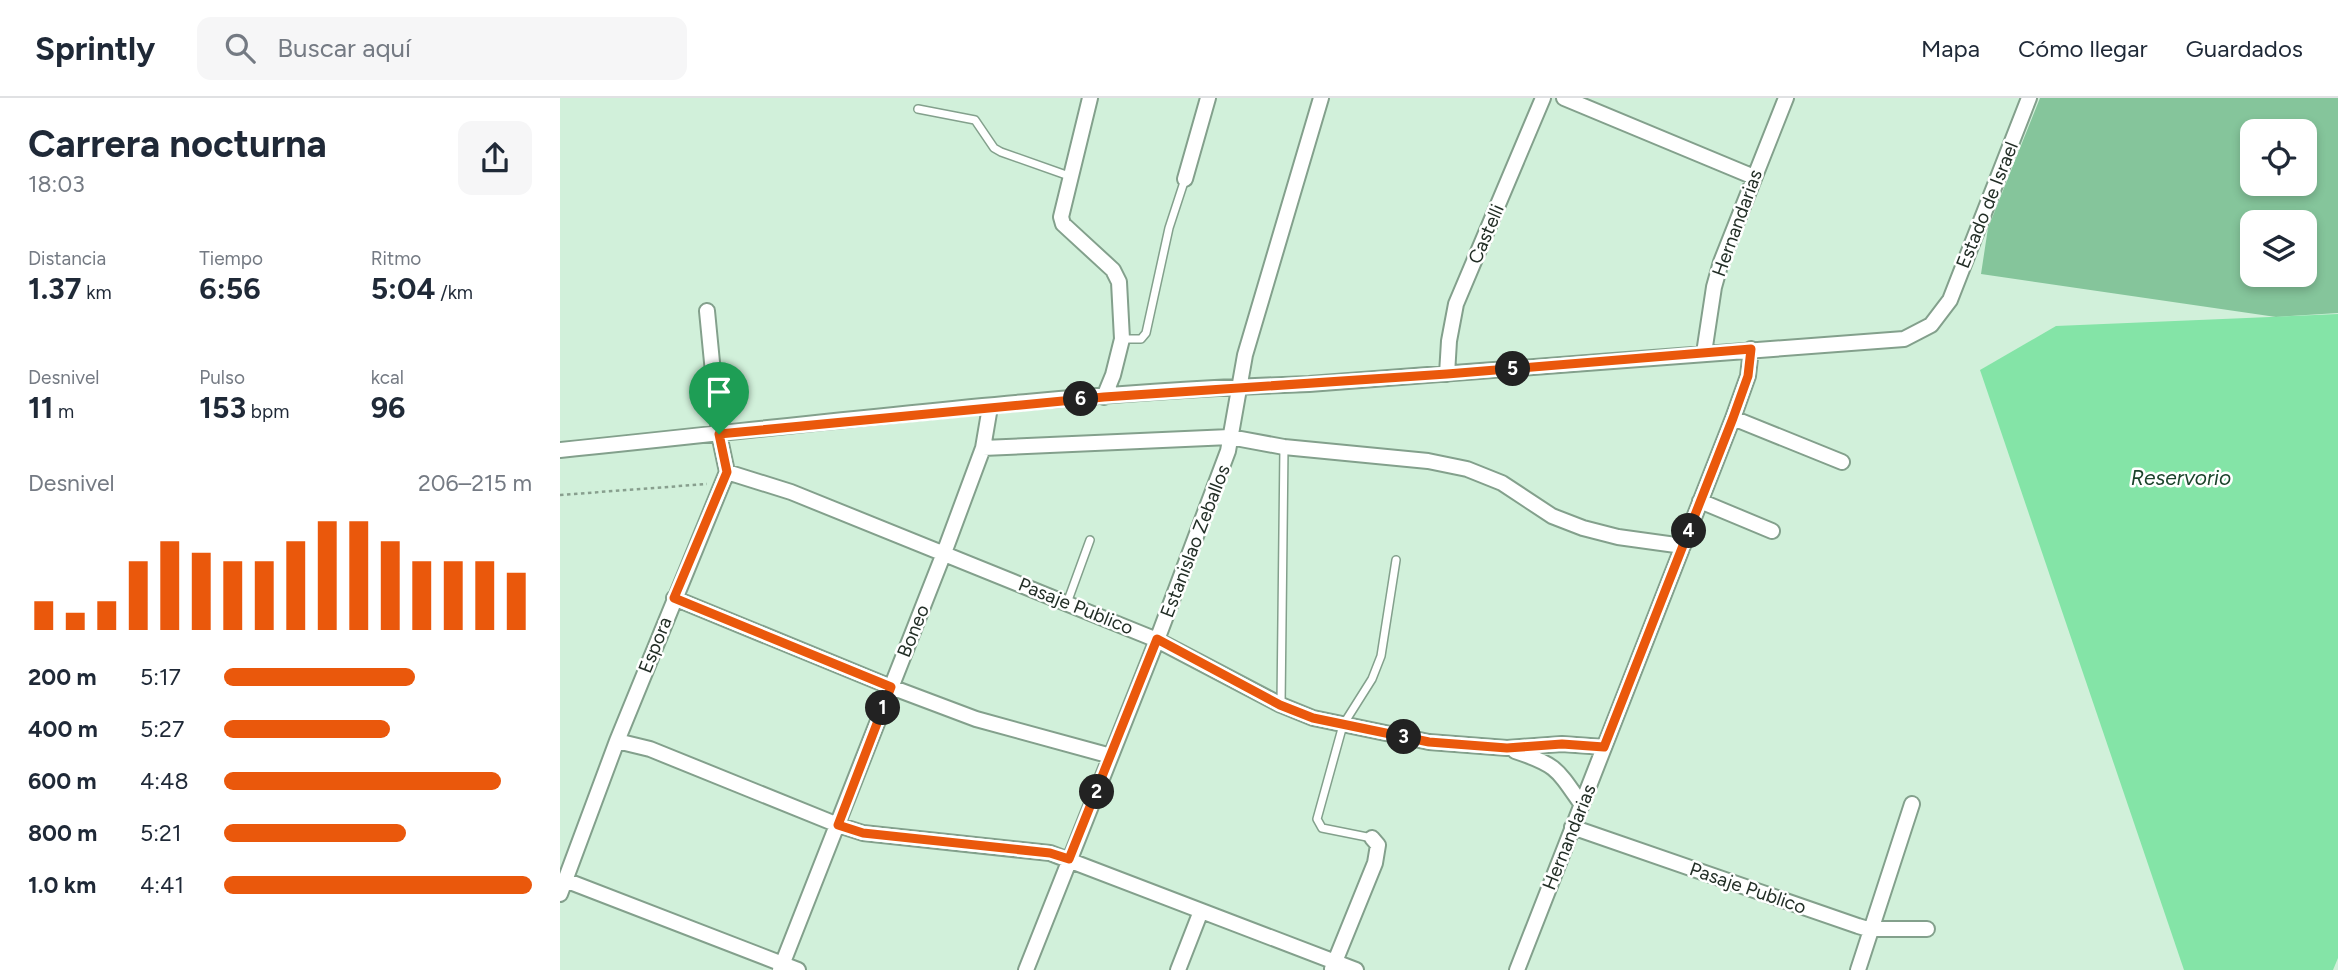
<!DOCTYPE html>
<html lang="es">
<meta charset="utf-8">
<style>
body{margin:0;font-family:Figtree,sans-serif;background:#f6f6f7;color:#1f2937;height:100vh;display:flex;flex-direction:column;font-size:26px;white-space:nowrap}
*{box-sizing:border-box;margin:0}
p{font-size:23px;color:#747a83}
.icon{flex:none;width:38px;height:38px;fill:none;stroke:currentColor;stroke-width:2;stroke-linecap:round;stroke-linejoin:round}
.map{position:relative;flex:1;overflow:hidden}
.side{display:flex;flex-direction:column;background:#fff;width:560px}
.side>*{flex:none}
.fabs{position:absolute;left:1680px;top:21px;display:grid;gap:14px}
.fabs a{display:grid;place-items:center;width:77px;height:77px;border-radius:14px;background:#fff;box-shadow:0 4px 10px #0003;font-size:35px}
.pin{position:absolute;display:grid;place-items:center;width:60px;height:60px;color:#fff;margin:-72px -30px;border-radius:50% 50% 50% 0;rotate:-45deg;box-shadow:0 0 7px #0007}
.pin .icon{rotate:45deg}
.km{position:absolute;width:35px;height:35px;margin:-18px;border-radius:50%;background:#222;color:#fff;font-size:19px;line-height:35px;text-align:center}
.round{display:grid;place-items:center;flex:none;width:74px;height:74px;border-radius:14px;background:#f6f6f7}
.head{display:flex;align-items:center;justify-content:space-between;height:119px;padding:0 28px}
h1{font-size:38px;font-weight:700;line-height:52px}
.stats{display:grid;grid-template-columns:repeat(3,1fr);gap:10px;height:119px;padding:7px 28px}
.stats div{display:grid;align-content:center}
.stats b{font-size:30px;font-weight:700}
.stats small{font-size:19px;font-weight:400}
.stats p{font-size:19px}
.chart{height:196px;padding:14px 28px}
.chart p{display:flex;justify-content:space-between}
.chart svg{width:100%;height:126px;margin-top:7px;stroke:#ea580c;stroke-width:6}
ul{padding:0 28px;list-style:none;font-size:23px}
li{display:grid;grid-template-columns:112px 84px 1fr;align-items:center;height:52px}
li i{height:18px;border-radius:9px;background:#ea580c}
header{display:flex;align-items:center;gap:42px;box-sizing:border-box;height:98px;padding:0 35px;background:#fff;border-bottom:2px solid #e0e1e3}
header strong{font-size:33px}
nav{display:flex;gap:38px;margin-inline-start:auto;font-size:24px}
.search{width:490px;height:63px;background:#f6f6f7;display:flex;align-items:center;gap:18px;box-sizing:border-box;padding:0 24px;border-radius:14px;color:#747a83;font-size:26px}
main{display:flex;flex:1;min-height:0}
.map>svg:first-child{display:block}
</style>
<header>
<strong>Sprintly</strong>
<div class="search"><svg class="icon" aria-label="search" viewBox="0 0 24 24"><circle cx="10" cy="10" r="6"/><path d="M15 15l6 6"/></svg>Buscar aquí</div>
<nav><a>Mapa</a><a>Cómo llegar</a><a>Guardados</a></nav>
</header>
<main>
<section class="side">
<div class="head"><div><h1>Carrera nocturna</h1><p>18:03</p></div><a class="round"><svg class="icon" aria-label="share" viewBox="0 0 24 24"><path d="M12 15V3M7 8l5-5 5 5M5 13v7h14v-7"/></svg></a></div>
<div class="stats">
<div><p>Distancia</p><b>1.37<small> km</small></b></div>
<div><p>Tiempo</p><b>6:56</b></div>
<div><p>Ritmo</p><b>5:04<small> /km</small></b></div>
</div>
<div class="stats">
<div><p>Desnivel</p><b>11<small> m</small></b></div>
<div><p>Pulso</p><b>153<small> bpm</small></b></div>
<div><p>kcal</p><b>96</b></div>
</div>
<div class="chart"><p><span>Desnivel</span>206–215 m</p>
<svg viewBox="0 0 160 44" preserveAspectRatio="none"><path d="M5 44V34M15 44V38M25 44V34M35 44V20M45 44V13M55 44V17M65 44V20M75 44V20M85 44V13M95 44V6M105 44V6M115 44V13M125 44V20M135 44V20M145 44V20M155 44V24"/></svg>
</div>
<ul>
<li><b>200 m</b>5:17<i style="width:62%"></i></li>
<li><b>400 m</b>5:27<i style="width:54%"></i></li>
<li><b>600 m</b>4:48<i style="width:90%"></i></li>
<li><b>800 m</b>5:21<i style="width:59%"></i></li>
<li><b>1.0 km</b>4:41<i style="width:100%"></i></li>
</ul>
</section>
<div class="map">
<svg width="1778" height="872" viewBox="0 0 1778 872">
<rect width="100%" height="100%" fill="#d1f0da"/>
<path fill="#85c59b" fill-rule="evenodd" d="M1480 0H1778V215L1716 219 1421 176 1428 130ZM1745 33V86H1692V33ZM1745 124V177H1692V124Z"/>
<path fill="#84e4a7" d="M1778 216V860L1773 872H1624L1420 272 1496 228Z"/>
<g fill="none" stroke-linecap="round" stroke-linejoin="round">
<g stroke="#83a08c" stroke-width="10">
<path id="service" d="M358 11 415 22 434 50 441 54 509 78
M562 241H581L586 235 609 130 625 81
M507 505 530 442
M721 607 724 349
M812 740 762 730 757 721 783 627 812 581 821 558 836 462"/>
</g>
<g stroke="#83a08c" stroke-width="18">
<path id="minor" d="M530 0 501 119 503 126 553 172 559 184 562 241 553 277 544 299
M1004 0 1194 79
M625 81 648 0
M1144 255 1154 189 1161 164 1226 0
M887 276 889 243 896 206 983 0
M1173 320 1282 364
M423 350 670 339 724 349 868 363 907 371 942 385 992 418 1023 430 1058 439 1123 448
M0 352C249 327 499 294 749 286L1344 241 1371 227 1390 202 1469 0
M167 374 231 394 597 542 721 607 753 620 869 644 947 650 1002 646 1044 649
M1140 403 1212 433
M114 500 331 589 416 621 551 658
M57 643 90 651 278 727 303 735 490 755 796 872
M955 653C997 667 997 671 1022 707
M1012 729 1298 828 1308 831H1367
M5 782 238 872
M0 796 57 643 167 374 159 336 147 213
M772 871 815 765 818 747 812 740
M220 872 384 455 423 350 430 309
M466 872 597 542 668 353 685 257 761 0
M618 872 641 813
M957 872 1173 320 1188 278 1191 251
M1298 872 1352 706"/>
</g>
<path stroke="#889f8e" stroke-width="2.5" stroke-dasharray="3.5 3.5" stroke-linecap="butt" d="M0 397 147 386"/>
<use href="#service" stroke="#fff" stroke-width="7"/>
<use href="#minor" stroke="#fff" stroke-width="14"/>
</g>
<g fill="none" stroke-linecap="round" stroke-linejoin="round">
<g stroke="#fff" stroke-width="14">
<path id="route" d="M1191 251 1188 278 1173 320 1044 649 1002 646 947 650 869 644 753 620 720 607 597 541 509 761 490 755 303 735 278 727 331 589 114 500 167 374 159 336 544 299 887 276Z"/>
</g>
<use href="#route" stroke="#ea580c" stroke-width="9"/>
</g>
<g text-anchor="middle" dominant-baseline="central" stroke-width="5" stroke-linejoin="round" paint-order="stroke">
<g font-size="19" fill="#222e26" stroke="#fff">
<text transform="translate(1427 107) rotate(-68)">Estado de Israel</text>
<text transform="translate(1177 125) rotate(-70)">Hernandarias</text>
<text transform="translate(926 136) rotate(-67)">Castelli</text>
<text transform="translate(635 443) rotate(-69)">Estanislao Zeballos</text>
<text transform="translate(516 508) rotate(22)">Pasaje Publico</text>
<text transform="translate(353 533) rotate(-68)">Boneo</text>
<text transform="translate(95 547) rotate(-68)">Espora</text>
<text transform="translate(1009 739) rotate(-68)">Hernandarias</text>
<text transform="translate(1188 790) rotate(19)">Pasaje Publico</text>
</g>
<g font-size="21" font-style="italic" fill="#1b432b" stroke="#fff">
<text x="1621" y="379">Reservorio</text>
</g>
</g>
</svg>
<div class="fabs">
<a><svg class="icon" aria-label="locate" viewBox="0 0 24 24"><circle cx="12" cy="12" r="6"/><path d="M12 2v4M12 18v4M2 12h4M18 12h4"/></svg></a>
<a><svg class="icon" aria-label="layers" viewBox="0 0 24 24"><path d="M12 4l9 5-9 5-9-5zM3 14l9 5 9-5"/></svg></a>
</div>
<div class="pin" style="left:159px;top:336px;background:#1e9e55"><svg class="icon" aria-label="arrive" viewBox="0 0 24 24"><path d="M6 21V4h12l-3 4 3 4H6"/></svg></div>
<b class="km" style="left:323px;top:610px">1</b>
<b class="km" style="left:537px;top:694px">2</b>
<b class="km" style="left:844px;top:639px">3</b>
<b class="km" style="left:1129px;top:433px">4</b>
<b class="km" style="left:953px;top:271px">5</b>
<b class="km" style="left:521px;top:301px">6</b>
</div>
</main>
